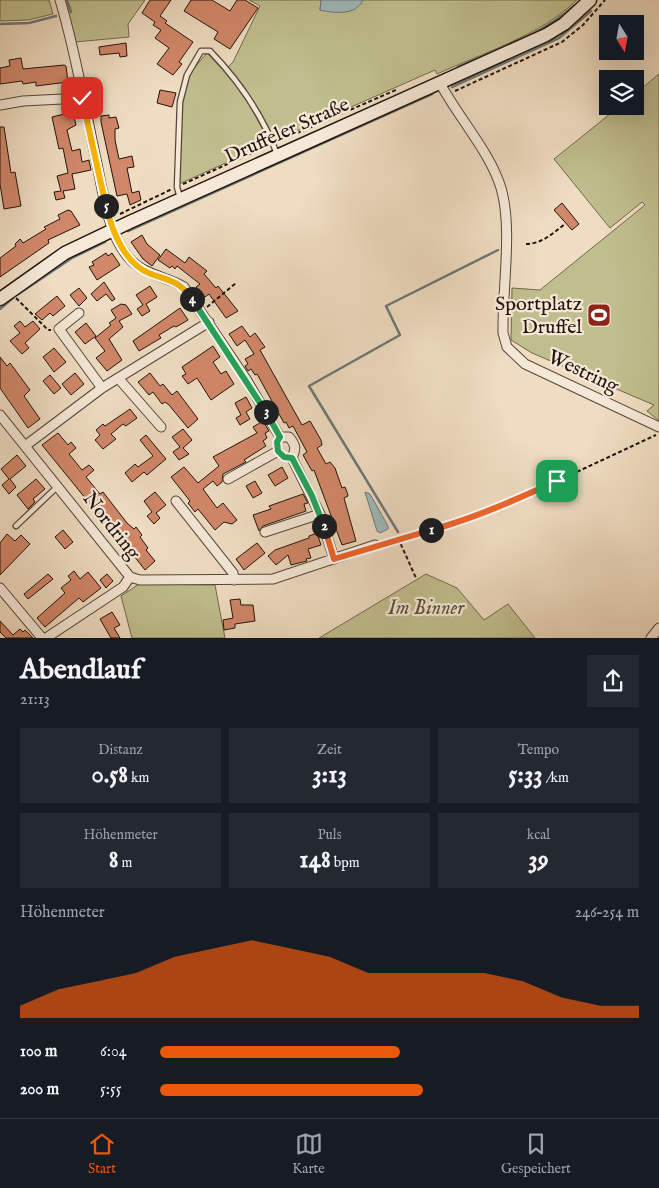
<!DOCTYPE html>
<html lang="de">
<meta charset="utf-8">
<style>
body{margin:0;font-family:"IM FELL English",serif;background:#242831;color:#f1f3f6;height:100vh;display:flex;flex-direction:column;font-size:19px;white-space:nowrap}
*{box-sizing:border-box;margin:0}
p{font-size:16px;color:#9ea1a6}
.icon{flex:none;width:28px;height:28px;fill:none;stroke:currentColor;stroke-width:2;stroke-linecap:round;stroke-linejoin:round}
.map{position:relative;height:638px;overflow:hidden}
.panel{display:flex;flex-direction:column;background:#171b24;flex:1}
.panel>*{flex:none}
.needle{width:32px;rotate:169deg}
.buttons{position:absolute;left:599px;top:15px;display:grid;gap:10px}
.buttons a{display:grid;place-items:center;width:45px;height:45px;border-radius:0px;background:#171b24;box-shadow:0 5px 20px #0002;font-size:25px}
.pin{position:absolute;display:grid;place-items:center;width:42px;height:42px;color:#fff;margin:-21px;border-radius:10px;box-shadow:0 2px 8px #0006}
.km{position:absolute;width:25px;height:25px;margin:-12px;border-radius:50%;background:#222;color:#fff;font-size:14px;line-height:25px;text-align:center}
.round{display:grid;place-items:center;flex:none;width:52px;height:52px;border-radius:0px;background:#242831}
.overview{display:flex;align-items:center;justify-content:space-between;height:85px;padding:0 20px}
h1{font-size:28px;font-weight:700;line-height:38px}
.metrics{display:grid;grid-template-columns:repeat(3,1fr);gap:8px;height:85px;padding:5px 20px}
.metrics div{display:grid;align-content:center;border-radius:0px;background:#242831;text-align:center}
.metrics b{font-size:25px;font-weight:700}
.metrics small{font-size:14px;font-weight:400}
.metrics p{font-size:14px}
.chart{height:140px;padding:10px 20px}
.chart p{display:flex;justify-content:space-between}
.chart svg{width:100%;height:90px;margin-top:5px;fill:#ea580c;opacity:.7}
ul{padding:0 20px;list-style:none;font-size:16px}
li{display:grid;grid-template-columns:80px 60px 1fr;align-items:center;height:38px}
li i{height:12px;border-radius:6px;background:#ea580c}
.tab-bar{display:flex;justify-content:space-around;align-items:center;height:70px;border-top:1px solid #363941;background:#171b24;font-size:14px;color:#9ea1a6}
.tab-bar a{display:grid;justify-items:center;gap:2px}
.tab-bar .active{color:#ea580c}
.map>svg:first-child{display:block}
</style>
<div class="map">
<svg width="659" height="638" viewBox="0 0 659 638">
<rect width="100%" height="100%" fill="#efdcc1"/>
<filter id="stains"><feTurbulence type="fractalNoise" baseFrequency=".004" numOctaves="4"/><feColorMatrix values="0 0 0 0 .2 0 0 0 0 .09 0 0 0 0 .02 0 0 0 .5 -.17"/></filter>
<radialGradient id="worn" r=".72"><stop offset=".6" stop-color="#630" stop-opacity="0"/><stop offset="1" stop-color="#630" stop-opacity=".3"/></radialGradient>
<path fill="#c0be8e" stroke="#70694e" d="M0 0H49L53 14 28 20 0 21Z
M65 0H145L128 24 129 37 75 42Z
M249 0H321L320 10 362 2 363 0H577C541 35 483 53 437 74L435 70 274 141 244 87 228 67 233 62 260 6Z
M207 53 241 89 270 143 179 184C180 157 176 97 190 75 194 67 201 60 207 53Z
M659 74V421L647 411 654 405 532 353 511 340 512 288 540 290 645 205 642 202 610 228 554 159 620 106H635V94Z
M426 574 457 588 484 620 508 604 535 638H319Z
M139 584 215 585 225 638H132L121 596Z"/>
<path fill="#9fb9bd" stroke="#6d7777" d="M321 0H363C356 16 334 13 320 10Z
M365 492 370 494 388 526V529L380 533 377 531Z"/>
<g fill="none" stroke-linecap="round" stroke-linejoin="round">
<path stroke="#6d7777" stroke-width="2.5" d="M67 0 71 12
M0 24 29 23 56 16
M458 67C498 49 541 35 574 6
M452 87 559 38 591 11
M128 231 432 94
M17 295 72 258 105 242
M0 309 13 298
M398 532 309 386 400 335 386 306 498 250"/>
</g>
<path fill="#d18769" stroke="#21140d" d="M150 0H171L160 16 167 21 165 23 193 42 179 62 182 64 173 75 157 64 169 48 155 38 161 30 153 25 155 22 142 13Z
M191 0H212L230 11 237 0H245L258 8 230 49 214 39 218 32 184 11Z
M126 43 127 56 120 57 119 53 100 55 99 47Z
M21 58 23 69 64 65 66 66 68 82 36 86V82L23 84 22 81 0 84V68L10 66 9 60Z
M160 90 176 93 172 107 157 103Z
M73 112 76 125 67 130 72 151 80 149 82 162 89 160 91 170 72 174 75 189 63 191 65 198 56 200 54 192 61 191 57 176 68 173 63 148 59 149 52 117Z
M109 115V118L116 117 119 128 115 129V140L119 159 132 156 134 167 127 168 132 193 139 191 141 200 130 205 127 194 117 196 101 122V116Z
M0 127H4L11 173 15 172 21 206 4 209 0 184Z
M562 203 579 224 572 230 554 210Z
M68 210 71 211 80 225 48 240 49 243 0 277V258L16 246 15 244 20 239 23 243 46 229 44 227 60 219 58 215Z
M142 235 147 244 160 255 152 266 143 259 131 242Z
M166 249 185 263 189 257 207 271 204 274 216 288 218 286 238 311 226 318 209 294 205 297 196 287 200 284 177 266 175 269 172 266 170 268 158 260Z
M106 253 108 256 112 253 120 265 97 280 89 267 94 265 92 262Z
M104 282 115 299 112 301 106 294 97 301 91 294Z
M150 286 157 297 146 304 150 311 142 316 137 309 143 305 136 295Z
M79 288 87 298 79 306 70 295Z
M57 296 65 306 53 316 50 313 42 320 35 314Z
M121 304 126 305 132 314 119 321 123 327 109 339 122 360 107 371 96 358 105 351 95 338 111 325 109 323 116 318 111 310Z
M180 308 188 320 176 327 174 326 159 335 161 338 139 351 133 341Z
M20 321 25 327 33 321 40 329 25 343 29 348 22 354 10 341 20 333 14 326Z
M86 323 96 336 85 344 75 332Z
M242 326 250 337 255 333 265 347 260 350 302 425 310 421 321 440 322 445 317 448 326 464 330 462 335 468 342 488 345 487 347 492 348 496 344 498 356 541 342 545 314 470 312 471 303 455 307 452 293 426 289 428 286 422 284 423 257 374 255 375 251 369 248 371 245 366 248 364 245 359 254 354 245 340 237 346 229 334Z
M213 346 220 357 213 362 221 374 226 371 234 384 211 400 197 378 188 384 182 376 186 374 182 367Z
M54 348 66 362 54 372 43 357Z
M0 357 7 366 10 363 30 390 24 396 40 419 28 428 0 388Z
M75 373 84 384 71 395 62 384Z
M150 373 160 386 163 384 172 395 177 391 198 419 188 428 169 405 165 402 162 404 153 392 149 395 138 382Z
M50 375 61 388 54 394 43 381Z
M246 397 252 408 246 412 250 419 240 425 236 418 241 415 235 403Z
M130 409 137 418 126 426 123 424 111 434 116 439 103 449 95 440 100 435 96 430 103 424 105 426Z
M263 421 269 431 265 433 267 438 263 441 266 446 244 460 246 462 223 474 222 482 217 486 213 481 203 489 217 508 223 503 237 520 232 524 224 522 215 530 198 509 195 512 188 503 190 501 171 477 184 467 198 483 219 466 213 457 257 433 253 427Z
M183 429 192 440 183 448 189 454 179 460 173 452 180 447 172 437Z
M58 433 68 445 71 442 76 448 69 454 82 470 89 465 94 470 86 477 100 494 103 492 127 523 134 529 136 527 142 535 140 537 148 548 146 550 155 561 145 570 120 538 90 504 42 445Z
M146 435 166 459 147 475 144 472 132 482 125 473 135 464 138 467 153 456 140 440Z
M17 455 26 466 10 479 16 487 9 494 2 485 9 479 1 469Z
M282 467 288 478 275 486 268 475Z
M36 479 45 489 33 499 35 502 28 509 17 495Z
M255 481 262 493 253 498 246 486Z
M155 492 166 505 156 513 160 518 154 524 147 516 152 512 144 501Z
M303 494 308 503 304 504 306 511 263 526 259 531 253 515 271 509 269 506Z
M63 530 73 542 65 549 55 537Z
M317 533 321 545 308 549 311 558 306 559 307 561 291 565 288 555 276 565 268 556 275 550 309 538V536Z
M7 534 15 541 21 535 30 544 0 575V543Z
M257 543 265 553 244 570 236 559Z
M74 571 80 579 88 572 101 588 83 602 79 598 45 627 37 618 65 593 61 588 71 580 68 576Z
M48 574 53 579 28 599 24 594Z
M107 574 113 581 106 588 100 580Z
M240 599 241 605H253L255 621 235 624V628L224 630 223 620 233 618 230 600Z
M112 612 120 625 114 628 120 638H111L100 619Z
M0 621 13 635 20 629 23 632 25 630 33 638H6L0 632Z"/>
<g fill="none" stroke-linecap="round" stroke-linejoin="round">
<g stroke="#54463a" stroke-width="7">
<path id="lane" d="M180 198 177 187 180 102 187 75 201 51H210C239 81 262 114 277 154
M16 526 58 486"/>
</g>
<g stroke="#54463a" stroke-width="11">
<path id="street" d="M60 0C76 53 85 109 97 164 103 193 108 233 128 257 143 275 165 276 184 287L246 379 280 437
M440 83C458 117 490 152 501 188 513 229 502 289 503 333L507 347 525 364 659 427
M0 105 23 101 82 98
M79 313 59 329 102 388
M119 379 161 427
M0 415 130 577
M280 437H289C296 445 296 449 292 458
M25 446 102 388 209 322
M292 458 320 514 334 559
M228 479 278 451
M176 501 233 573 234 580
M265 532 320 514
M130 577 140 580 273 579 375 545
M0 588 42 638
M46 638 123 587 130 577
M651 638 659 628"/>
</g>
<g stroke="#21140d" stroke-width="15">
<path id="secondary" d="M0 299 65 253 130 222 546 35 564 24 590 0"/>
</g>
<path stroke="#21140d" stroke-width="2" stroke-dasharray="4 2.5" stroke-linecap="butt" d="M455 91 562 42 583 25 605 0
M279 141 398 89
M183 184 268 146
M120 214 172 189
M526 244C542 244 553 233 565 224
M16 298 48 330H51
M207 307 236 283
M398 538 416 578
M382 543 463 521 506 505 656 435"/>
<use href="#lane" stroke="#f5e8d7" stroke-width="4.5"/>
<use href="#street" stroke="#f5e8d7" stroke-width="9"/>
<use href="#secondary" stroke="#f5e8d7" stroke-width="12"/>
</g>
<g fill="none" stroke-linecap="round" stroke-linejoin="round">
<g stroke="#fff" stroke-width="10">
<path id="split-1" d="M431 530C475 518 515 500 557 481"/>
</g>
<g stroke="#fff" stroke-width="10">
<path id="split-2" d="M324 526 334 559 431 530"/>
</g>
<g stroke="#fff" stroke-width="10">
<path id="split-3" d="M266 412 280 437 277 442 278 451 284 457 292 458 312 496 324 526"/>
</g>
<g stroke="#fff" stroke-width="10">
<path id="split-4" d="M192 299 266 412"/>
</g>
<g stroke="#fff" stroke-width="10">
<path id="split-5" d="M106 206C112 231 125 265 151 274 171 281 179 281 192 299"/>
</g>
<g stroke="#fff" stroke-width="10">
<path id="split-6" d="M82 98 106 206"/>
</g>
<use href="#split-1" stroke="#f0652b" stroke-width="6"/>
<use href="#split-2" stroke="#f0652b" stroke-width="6"/>
<use href="#split-3" stroke="#22a559" stroke-width="6"/>
<use href="#split-4" stroke="#22a559" stroke-width="6"/>
<use href="#split-5" stroke="#f5b400" stroke-width="6"/>
<use href="#split-6" stroke="#f5b400" stroke-width="6"/>
</g>
<defs>
<g id="stadium-square" transform="scale(1.25)"><rect x="-9" y="-9" width="18" height="18" rx="4" fill="#8f2418" stroke="#f5e8d7"/><path d="M0-5a6.5 5 0 1 0 0 10a6.5 5 0 1 0 0-10ZM-3.5-1.8h7v3.6h-7Z" fill="#fff"/></g>
</defs>
<g fill-rule="evenodd">
<use href="#stadium-square" x="599" y="315"/>
</g>
<g text-anchor="middle" dominant-baseline="central" stroke-width="4.5" stroke-linejoin="round" paint-order="stroke">
<g font-size="20" fill="#21140d" stroke="#f5e8d7">
<text transform="translate(287 131) rotate(-24)">Druffeler Straße</text>
<text transform="translate(583 372) rotate(25)">Westring</text>
<text transform="translate(111 526) rotate(52)">Nordring</text>
</g>
<g font-size="20" fill="#21140d" stroke="#f5e8d7" text-anchor="end">
<text x="582" y="304">Sportplatz<tspan x="582" dy="23">Druffel</tspan></text>
</g>
<g font-size="20" font-style="italic" fill="#59503a" stroke="#f5e8d7">
<text x="426" y="608">Im Binner</text>
</g>
</g>
<rect width="100%" height="100%" filter="url(#stains)"/>
<rect width="100%" height="100%" fill="url(#worn)"/>
</svg>
<div class="buttons">
<a><svg class="needle" viewBox="-14 -14 28 28"><path d="M0-13l5 13h-10z" fill="#e53935"/><path d="M0 13l5-13h-10z" fill="#9ea1a6"/></svg></a>
<a><svg class="icon" aria-label="layers" viewBox="0 0 24 24"><path d="M12 4l9 5-9 5-9-5zM3 14l9 5 9-5"/></svg></a>
</div>
<div class="pin" style="left:557px;top:481px;background:#1e9e55"><svg class="icon" aria-label="arrive" viewBox="0 0 24 24"><path d="M6 21V4h12l-3 4 3 4H6"/></svg></div>
<div class="pin" style="left:82px;top:98px;background:#d93025"><svg class="icon" aria-label="check" viewBox="0 0 24 24"><path d="M5 12l5 5 9-10"/></svg></div>
<b class="km" style="left:431px;top:530px">1</b>
<b class="km" style="left:324px;top:526px">2</b>
<b class="km" style="left:266px;top:412px">3</b>
<b class="km" style="left:192px;top:299px">4</b>
<b class="km" style="left:106px;top:206px">5</b>
</div>
<section class="panel">
<div class="overview"><div><h1>Abendlauf</h1><p>21:13</p></div><a class="round"><svg class="icon" aria-label="share" viewBox="0 0 24 24"><path d="M12 15V3M7 8l5-5 5 5M5 13v7h14v-7"/></svg></a></div>
<div class="metrics">
<div><p>Distanz</p><b>0.58<small> km</small></b></div>
<div><p>Zeit</p><b>3:13</b></div>
<div><p>Tempo</p><b>5:33<small> /km</small></b></div>
</div>
<div class="metrics">
<div><p>Höhenmeter</p><b>8<small> m</small></b></div>
<div><p>Puls</p><b>148<small> bpm</small></b></div>
<div><p>kcal</p><b>39</b></div>
</div>
<div class="chart"><p><span>Höhenmeter</span>246–254 m</p>
<svg viewBox="0 0 160 44" preserveAspectRatio="none"><path d="M0 44V38L10 30L20 26L30 22L40 14L50 10L60 6L70 10L80 14L90 22L100 22L110 22L120 22L130 26L140 34L150 38L160 38V44z"/></svg>
</div>
<ul>
<li><b>100 m</b>6:04<i style="width:50%"></i></li>
<li><b>200 m</b>5:55<i style="width:55%"></i></li>
</ul>
</section>
<nav class="tab-bar">
<a class="active"><svg class="icon" aria-label="home" viewBox="0 0 24 24"><path d="M3 11l9-7 9 7M6 9v11h12V9"/></svg>Start</a>
<a><svg class="icon" aria-label="map" viewBox="0 0 24 24"><path d="M3 6l6-2 6 2 6-2v14l-6 2-6-2-6 2zM9 4v14M15 6v14"/></svg>Karte</a>
<a><svg class="icon" aria-label="saved" viewBox="0 0 24 24"><path d="M7 4h10v16l-5-4-5 4z"/></svg>Gespeichert</a>
</nav>
